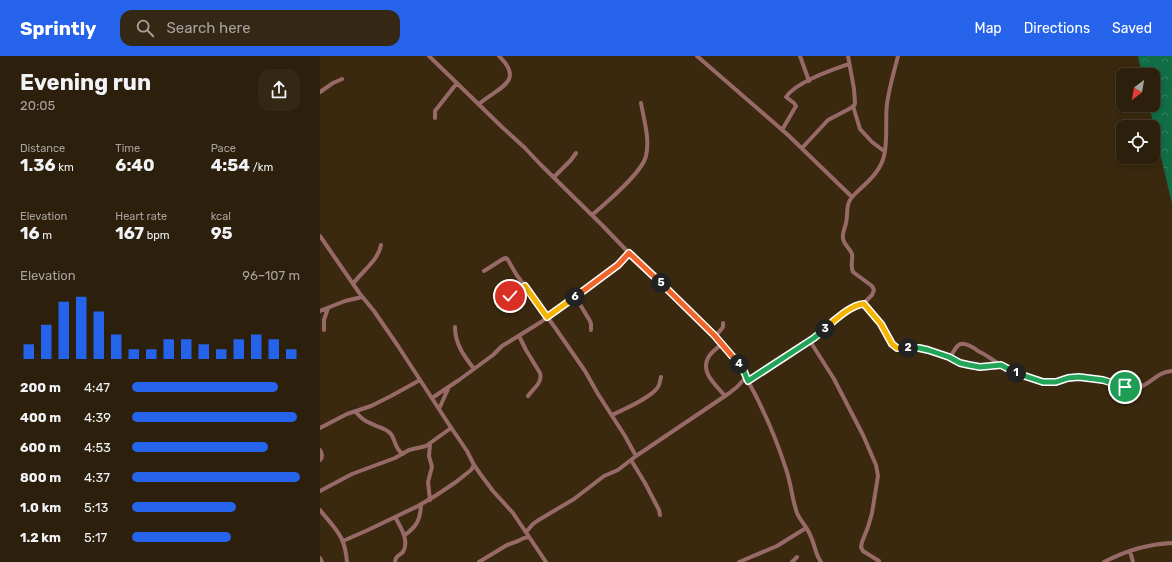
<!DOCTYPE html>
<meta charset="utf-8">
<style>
body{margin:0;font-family:Rubik,sans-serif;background:#342714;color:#f1f3f6;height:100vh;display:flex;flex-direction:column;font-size:15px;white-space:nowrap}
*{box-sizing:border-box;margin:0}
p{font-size:13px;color:#a6a29d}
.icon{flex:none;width:22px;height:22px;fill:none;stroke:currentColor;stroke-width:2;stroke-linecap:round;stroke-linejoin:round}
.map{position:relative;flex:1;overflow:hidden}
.details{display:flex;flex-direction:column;background:#2c1f0b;width:320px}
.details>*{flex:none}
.needle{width:26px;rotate:211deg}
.tools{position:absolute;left:796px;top:12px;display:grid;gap:8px}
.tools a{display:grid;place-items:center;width:44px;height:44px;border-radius:8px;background:#2c1f0b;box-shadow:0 2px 6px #0003,0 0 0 1px #483d2c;font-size:20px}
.pin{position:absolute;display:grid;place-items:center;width:34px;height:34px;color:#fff;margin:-17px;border:2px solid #fff;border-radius:50%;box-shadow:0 1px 4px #0007}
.km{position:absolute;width:20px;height:20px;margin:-10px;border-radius:50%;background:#222;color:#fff;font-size:11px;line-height:20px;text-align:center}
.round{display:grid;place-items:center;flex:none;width:42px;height:42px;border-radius:12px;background:#342714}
.head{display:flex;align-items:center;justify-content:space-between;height:68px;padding:0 20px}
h1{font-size:22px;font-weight:700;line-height:30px}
.stats{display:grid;grid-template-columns:repeat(3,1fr);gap:6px;height:68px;padding:4px 20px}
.stats div{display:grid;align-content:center}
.stats b{font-size:17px;font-weight:700}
.stats small{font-size:11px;font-weight:400}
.stats p{font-size:11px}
.chart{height:112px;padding:8px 20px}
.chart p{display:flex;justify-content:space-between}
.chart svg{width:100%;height:72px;margin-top:4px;stroke:#2563eb;stroke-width:6}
ul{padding:0 20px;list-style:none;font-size:13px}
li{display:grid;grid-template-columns:64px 48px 1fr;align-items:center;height:30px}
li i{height:10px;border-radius:5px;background:#2563eb}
header{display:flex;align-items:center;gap:24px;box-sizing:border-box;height:56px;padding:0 20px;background:#2563eb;color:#fff}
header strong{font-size:19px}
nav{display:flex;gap:22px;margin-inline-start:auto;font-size:14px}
.search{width:280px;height:36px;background:#342714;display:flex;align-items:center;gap:10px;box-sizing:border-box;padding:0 14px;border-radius:12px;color:#a6a29d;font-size:15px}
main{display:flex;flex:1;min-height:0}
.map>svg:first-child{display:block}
</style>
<header>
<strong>Sprintly</strong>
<div class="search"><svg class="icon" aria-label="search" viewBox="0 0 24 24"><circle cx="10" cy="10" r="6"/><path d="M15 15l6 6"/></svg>Search here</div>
<nav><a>Map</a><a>Directions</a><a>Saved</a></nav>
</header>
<main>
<section class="details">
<div class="head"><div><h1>Evening run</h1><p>20:05</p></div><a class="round"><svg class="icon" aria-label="share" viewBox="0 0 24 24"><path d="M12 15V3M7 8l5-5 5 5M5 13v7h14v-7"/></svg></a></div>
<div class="stats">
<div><p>Distance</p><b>1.36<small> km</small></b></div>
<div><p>Time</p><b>6:40</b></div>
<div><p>Pace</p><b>4:54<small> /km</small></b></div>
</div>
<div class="stats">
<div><p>Elevation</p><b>16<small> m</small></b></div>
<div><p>Heart rate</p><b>167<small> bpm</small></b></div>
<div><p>kcal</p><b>95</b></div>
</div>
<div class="chart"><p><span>Elevation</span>96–107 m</p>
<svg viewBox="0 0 160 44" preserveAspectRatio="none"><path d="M5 44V35M15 44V23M25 44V9M35 44V6M45 44V15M55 44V29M65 44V38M75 44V38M85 44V32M95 44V32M105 44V35M115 44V38M125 44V32M135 44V29M145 44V32M155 44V38"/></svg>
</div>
<ul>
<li><b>200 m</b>4:47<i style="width:87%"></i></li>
<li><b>400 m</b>4:39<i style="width:98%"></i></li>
<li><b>600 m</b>4:53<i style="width:81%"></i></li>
<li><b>800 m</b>4:37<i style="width:100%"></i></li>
<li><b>1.0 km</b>5:13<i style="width:62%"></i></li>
<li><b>1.2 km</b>5:17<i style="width:59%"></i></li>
</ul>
</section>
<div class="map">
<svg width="852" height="506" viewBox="0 0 852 506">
<defs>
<pattern id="forest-crowns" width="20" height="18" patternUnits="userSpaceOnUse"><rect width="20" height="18" fill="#106d46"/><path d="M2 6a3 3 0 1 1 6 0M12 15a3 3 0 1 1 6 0" fill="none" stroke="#338260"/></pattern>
</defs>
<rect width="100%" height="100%" fill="#3a290f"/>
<path fill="url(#forest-crowns)" d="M818 0H852V148L829 49H833V19H822Z"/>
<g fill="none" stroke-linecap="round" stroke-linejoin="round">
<path stroke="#976a68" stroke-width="4" d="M109 0 183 72 204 91 220 108 282 169 307 195 361 246 410 297 422 311 427 320 417 331 408 338 316 400 298 414 284 420 254 443 217 465 213 468 206 476
M377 0 468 79 532 141
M480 0 489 25
M0 36 13 27 22 23
M159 48C177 32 206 26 179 0
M533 50 540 73 552 86 564 95
M115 62V55L137 27
M462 74 476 50 474 47 466 41C476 26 512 14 529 8
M482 92 508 64 529 53 534 50 535 47 534 33 528 0
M234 121 251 104 256 97
M272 159C286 147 322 117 326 100 330 83 324 64 321 47
M0 180 40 238 54 255 78 290 128 367 147 395 154 409 161 419 173 435 193 457 226 506
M164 215 183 203 186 202 188 204 196 218 236 273 265 315 278 338 305 380 316 400
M33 228C42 215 58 205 61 189
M255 240 270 265 271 268V274
M543 248 552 239 554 234 552 230 533 216C530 210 533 204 532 198 530 192 523 188 523 182 522 177 525 172 526 167 528 160 526 153 529 146 531 141 535 138 539 134 549 125 561 114 564 100 568 85 565 64 567 48 569 32 574 16 578 0
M178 250 182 245 205 230
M0 255 25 245 42 241
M135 271C135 288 144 300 154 313
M4 274V264L8 252
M199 280 206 294 220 317C223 326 213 333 208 340
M395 281 403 271V267
M490 285 514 323 543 379 556 409 558 420 552 457 548 471 542 486 541 491 543 495 559 505
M402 288C397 292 391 296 388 302 380 317 397 330 405 340
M629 301C645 311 662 312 680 309
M427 323C443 352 456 382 466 413 471 427 472 443 477 457 481 466 488 472 491 481 495 489 495 498 501 506
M428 325 494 282 513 265 530 253 541 248H544L561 268 570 285 574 290 581 292H599L608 294 629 301C634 298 635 289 641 288 646 287 654 292 658 295 667 299 675 306 684 311 695 318 709 321 721 325 732 328 738 324 748 321 755 320 770 322 778 323 791 324 806 335 820 331 832 327 837 316 852 315
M112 342 139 324 173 299 182 290 221 266 284 220 298 209 309 197
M119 353 128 333
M35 355C39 360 44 365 50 367 56 371 64 371 70 377 76 383 74 393 83 398
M292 359C304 353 331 342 338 331 340 328 340 324 341 321
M0 372 27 358 51 350 71 340 100 324
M110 388 109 400 112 411 108 426 110 444
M0 394C2 397 3 401 0 404
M311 404 325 427 339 454 340 459
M0 435 32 418 75 402 89 394 106 390 131 372
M0 454C15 473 25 479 27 506
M75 461C80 470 90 485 83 496 81 498 78 499 76 502L75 506
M85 479C97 470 100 464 101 449
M23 485 48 474 98 450 115 440 136 426 151 414 154 409
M810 495 813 506
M0 502 2 506
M159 506 187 489 198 485 204 482 209 481
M419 506 457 490 486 472
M472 506 477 501
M784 506C805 495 828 488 852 487"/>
</g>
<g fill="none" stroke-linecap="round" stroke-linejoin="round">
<g stroke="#fff" stroke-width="8">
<path id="split-1" d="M696 317 723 326H736L748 322 759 321 783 324 805 331"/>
</g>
<g stroke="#fff" stroke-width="8">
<path id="split-2" d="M588 292H599L608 294 629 301 640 307 649 309 660 311 681 309 696 317"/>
</g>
<g stroke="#fff" stroke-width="8">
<path id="split-3" d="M505 273C513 265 532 248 544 248L561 268 572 288 577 292H588"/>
</g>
<g stroke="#fff" stroke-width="8">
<path id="split-4" d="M419 308C425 314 425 319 428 325L494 282 505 273"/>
</g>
<g stroke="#fff" stroke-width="8">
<path id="split-5" d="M341 227 394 279 419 308"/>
</g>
<g stroke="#fff" stroke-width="8">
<path id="split-6" d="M255 241 298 209 309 197 341 227"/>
</g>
<g stroke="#fff" stroke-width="8">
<path id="split-7" d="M190 240 205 230 227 261 255 241"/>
</g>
<use href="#split-1" stroke="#22a559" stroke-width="5"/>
<use href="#split-2" stroke="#22a559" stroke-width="5"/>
<use href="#split-3" stroke="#f5b400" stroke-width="5"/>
<use href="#split-4" stroke="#22a559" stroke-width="5"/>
<use href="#split-5" stroke="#f0652b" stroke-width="5"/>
<use href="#split-6" stroke="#f0652b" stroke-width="5"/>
<use href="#split-7" stroke="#f5b400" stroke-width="5"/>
</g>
</svg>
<div class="tools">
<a><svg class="needle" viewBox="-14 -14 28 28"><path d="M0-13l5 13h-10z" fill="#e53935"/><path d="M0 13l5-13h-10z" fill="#a6a29d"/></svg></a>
<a><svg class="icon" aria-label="locate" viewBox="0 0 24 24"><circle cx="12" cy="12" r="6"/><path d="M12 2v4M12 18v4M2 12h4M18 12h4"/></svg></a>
</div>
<div class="pin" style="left:805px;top:331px;background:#1e9e55"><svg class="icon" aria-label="arrive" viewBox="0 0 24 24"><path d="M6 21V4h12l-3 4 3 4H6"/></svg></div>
<div class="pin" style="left:190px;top:240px;background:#d93025"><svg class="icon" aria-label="check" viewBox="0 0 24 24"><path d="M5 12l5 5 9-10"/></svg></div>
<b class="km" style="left:696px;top:317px">1</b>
<b class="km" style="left:588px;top:292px">2</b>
<b class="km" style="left:505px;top:273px">3</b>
<b class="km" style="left:419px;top:308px">4</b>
<b class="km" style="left:341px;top:227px">5</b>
<b class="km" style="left:255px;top:241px">6</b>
</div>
</main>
